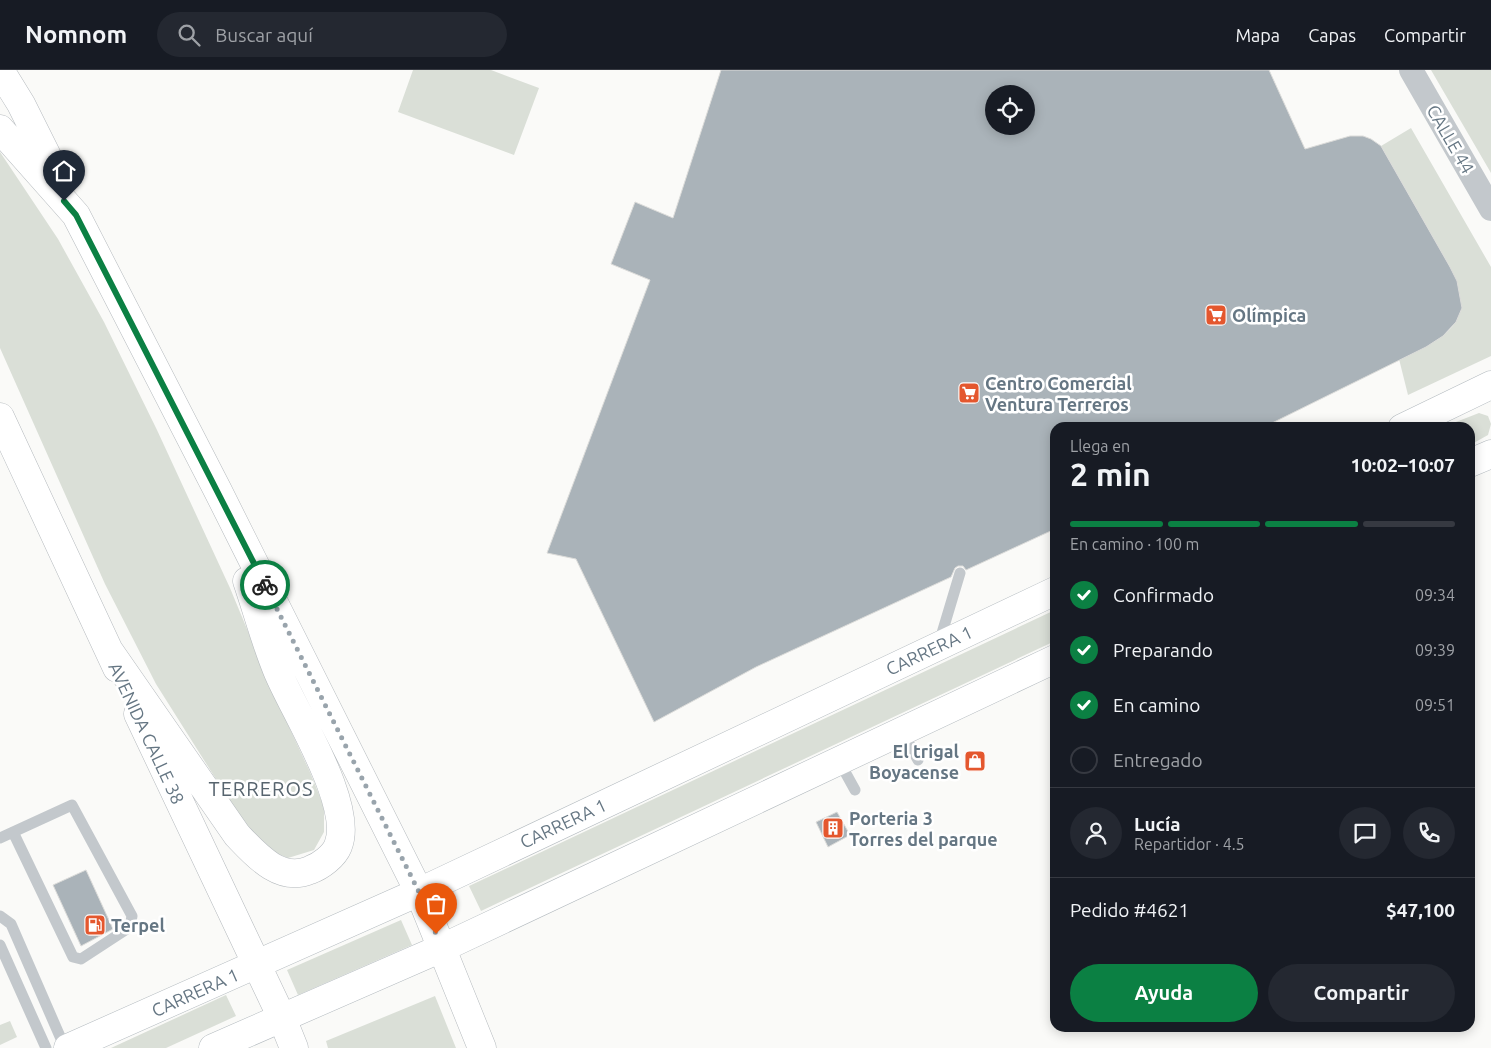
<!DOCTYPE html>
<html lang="es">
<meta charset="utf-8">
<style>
:root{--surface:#171b24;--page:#242831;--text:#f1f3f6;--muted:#9ea1a6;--line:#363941;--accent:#0b8043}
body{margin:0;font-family:Ubuntu,sans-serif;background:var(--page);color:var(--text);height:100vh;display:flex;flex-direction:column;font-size:19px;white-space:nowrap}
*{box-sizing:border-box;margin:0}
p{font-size:16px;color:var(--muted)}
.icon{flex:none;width:28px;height:28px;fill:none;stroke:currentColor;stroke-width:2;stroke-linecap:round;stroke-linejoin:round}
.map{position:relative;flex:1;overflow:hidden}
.details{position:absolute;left:1050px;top:352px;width:425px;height:610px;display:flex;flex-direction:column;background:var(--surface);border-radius:15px;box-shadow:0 2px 12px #0003}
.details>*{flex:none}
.controls{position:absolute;left:985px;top:15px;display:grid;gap:10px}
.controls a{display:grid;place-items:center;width:50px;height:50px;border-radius:50%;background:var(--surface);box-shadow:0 2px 12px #0003;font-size:25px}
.pin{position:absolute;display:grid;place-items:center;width:42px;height:42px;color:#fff;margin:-51px -21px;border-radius:50% 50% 50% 0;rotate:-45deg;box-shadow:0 0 5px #0007}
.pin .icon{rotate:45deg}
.courier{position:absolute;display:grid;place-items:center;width:50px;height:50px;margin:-25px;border:4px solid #0b8043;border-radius:50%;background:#fff;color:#222;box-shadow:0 1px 6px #0007}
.headline em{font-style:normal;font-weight:700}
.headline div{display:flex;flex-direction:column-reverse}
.headline{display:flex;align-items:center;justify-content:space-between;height:85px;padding:0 20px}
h1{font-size:32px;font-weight:700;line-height:38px}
.bar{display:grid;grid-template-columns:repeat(4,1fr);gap:8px 5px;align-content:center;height:60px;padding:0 20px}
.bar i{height:6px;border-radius:4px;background:var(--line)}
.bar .on{background:var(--accent)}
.bar p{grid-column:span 4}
.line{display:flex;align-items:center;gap:12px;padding:0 20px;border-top:1px solid var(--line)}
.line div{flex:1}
.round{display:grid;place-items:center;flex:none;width:52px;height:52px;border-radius:26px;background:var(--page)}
ol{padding:0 20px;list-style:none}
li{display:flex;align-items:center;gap:15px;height:55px}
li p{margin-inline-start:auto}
li .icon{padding:5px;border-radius:50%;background:var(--accent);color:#fff;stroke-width:4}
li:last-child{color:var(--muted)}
li i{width:28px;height:28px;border:2px solid var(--line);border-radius:50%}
.action{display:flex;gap:10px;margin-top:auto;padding:10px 20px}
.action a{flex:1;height:58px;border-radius:30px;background:var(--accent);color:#fff;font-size:20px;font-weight:700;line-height:58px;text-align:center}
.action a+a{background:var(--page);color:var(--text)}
header{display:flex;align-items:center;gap:30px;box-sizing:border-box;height:70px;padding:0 25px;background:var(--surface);border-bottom:1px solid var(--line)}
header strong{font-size:24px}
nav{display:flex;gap:28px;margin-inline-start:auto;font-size:18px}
.search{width:350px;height:45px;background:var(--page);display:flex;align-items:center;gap:12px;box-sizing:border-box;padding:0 18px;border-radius:28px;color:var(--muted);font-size:19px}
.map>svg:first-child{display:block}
.green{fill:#dadfd7}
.building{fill:#aab3b9;stroke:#dcdcda;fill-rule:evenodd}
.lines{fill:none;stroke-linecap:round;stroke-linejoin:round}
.secondary-casing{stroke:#b3babf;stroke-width:29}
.primary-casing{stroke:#b5babe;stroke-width:29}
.lane{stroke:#c3c8cc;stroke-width:11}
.street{stroke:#c3c8cc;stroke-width:24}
.secondary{stroke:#fff;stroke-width:28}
.primary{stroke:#fff;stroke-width:28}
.done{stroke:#99a4ac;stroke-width:5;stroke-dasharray:0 9}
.route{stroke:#0b8043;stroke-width:6}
.labels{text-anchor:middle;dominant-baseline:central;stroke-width:5;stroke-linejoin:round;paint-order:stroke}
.street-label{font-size:18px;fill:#657683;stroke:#fff}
.poi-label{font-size:18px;font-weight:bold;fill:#657683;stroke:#fff;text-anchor:start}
.quarter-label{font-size:20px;letter-spacing:1px;fill:#57646e;stroke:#fff}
</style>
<header>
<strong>Nomnom</strong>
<div class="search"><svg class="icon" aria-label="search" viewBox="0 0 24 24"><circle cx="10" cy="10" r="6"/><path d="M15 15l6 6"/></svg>Buscar aquí</div>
<nav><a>Mapa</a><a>Capas</a><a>Compartir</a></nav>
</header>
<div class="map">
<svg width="1491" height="978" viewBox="0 0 1491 978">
<rect width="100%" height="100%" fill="#fafaf8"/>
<!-- green -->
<path class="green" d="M413,0h78l48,18 -25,67 -116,-43z
M1431,0h60v103z
M1411,58l80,139v89l-83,39 -9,-36c48,-22 78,-35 51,-92l-69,-121z
M0,82l58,87 46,83 53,108 73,158 46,111 34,73 14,35v25l-10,18 -26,8 -24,-10 -21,-26 -87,-138 -51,-100 -105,-236z
M1479,343l9,3 3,8 -3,11 -18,10v-17l-27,-1z
M1055,540v31l-574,270 -12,-25z
M401,850l11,25 -114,50 -11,-25z
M226,925l10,21 -70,32h-55z
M435,926l21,52h-128l-2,-7z
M10,951l7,16 -17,8v-20z"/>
<!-- building -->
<path class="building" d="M721,0h548l36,79 45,-13h13l8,3 10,7 69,121 7,14 5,27 -6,14 -13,14 -17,11 -164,81h-207v101l-89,41 -3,-4h-5l-3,2 -4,9 -195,90 -102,55 -78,-163 -29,-6 103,-273 -39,-16 24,-62 38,16zM994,24h32v32h-32z
M837,742l13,23 -22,12 -12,-25z
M86,800l27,59 -32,17 -28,-61z"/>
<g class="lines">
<!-- secondary casing -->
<g class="secondary-casing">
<path id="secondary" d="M1402,358l89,-43
M1470,393l21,-9
M68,978l351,-156 636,-301
M213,978l229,-100 613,-289"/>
</g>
<!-- primary casing -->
<g class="primary-casing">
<path id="primary" d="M0,0l21,34 39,78
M0,59l76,86 142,276 201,401 63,156
M0,347l117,251
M110,582l127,183c19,20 43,48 73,35 11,-4 24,-14 28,-24 17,-41 -45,-136 -61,-176 -12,-29 -20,-60 -30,-89
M138,644l144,304 12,30"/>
</g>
<!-- lane -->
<path class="lane" d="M939,573l21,-70
M902,661l16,29
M839,691l16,29
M0,768l72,-33 60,111 -2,11 -49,32 -8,-2 -60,-125
M0,846l11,8 54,124
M0,875l46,103"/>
<!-- street -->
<path class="street" d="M1411,0l80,139"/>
<!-- secondary -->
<use href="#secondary" class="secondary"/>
<!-- primary -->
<use href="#primary" class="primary"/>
</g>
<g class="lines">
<!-- done -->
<path class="done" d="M265,515l154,307 17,42"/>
<!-- route -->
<path class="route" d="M64,131l12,14 189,370"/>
</g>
<!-- icons -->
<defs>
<g id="supermarket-square" transform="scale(1.125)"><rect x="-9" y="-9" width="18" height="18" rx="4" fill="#e4572e" stroke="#fff"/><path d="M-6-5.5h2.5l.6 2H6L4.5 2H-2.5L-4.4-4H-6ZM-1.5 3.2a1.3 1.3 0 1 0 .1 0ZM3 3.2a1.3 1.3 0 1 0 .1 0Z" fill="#fff"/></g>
<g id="shop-square" transform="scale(1.125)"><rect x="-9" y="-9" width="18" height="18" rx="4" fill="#e4572e" stroke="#fff"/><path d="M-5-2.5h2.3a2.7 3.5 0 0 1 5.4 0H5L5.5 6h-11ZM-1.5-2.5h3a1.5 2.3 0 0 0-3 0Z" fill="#fff"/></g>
<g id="building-square" transform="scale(1.125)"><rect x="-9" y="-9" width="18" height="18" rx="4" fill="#e4572e" stroke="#fff"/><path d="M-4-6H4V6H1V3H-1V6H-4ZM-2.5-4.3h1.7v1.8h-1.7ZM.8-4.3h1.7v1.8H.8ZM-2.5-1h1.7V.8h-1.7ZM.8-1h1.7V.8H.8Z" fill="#fff"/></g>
<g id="fuel-square" transform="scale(1.125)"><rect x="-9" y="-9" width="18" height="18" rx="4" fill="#e4572e" stroke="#fff"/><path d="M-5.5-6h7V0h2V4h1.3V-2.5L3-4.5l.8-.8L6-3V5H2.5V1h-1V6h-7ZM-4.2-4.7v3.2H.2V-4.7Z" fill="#fff"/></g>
</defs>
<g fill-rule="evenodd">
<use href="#supermarket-square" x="1216" y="245"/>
<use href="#supermarket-square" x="969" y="323"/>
<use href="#shop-square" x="975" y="691"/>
<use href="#building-square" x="833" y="758"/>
<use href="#fuel-square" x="95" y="855"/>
</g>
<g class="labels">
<!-- street labels -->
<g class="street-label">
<text transform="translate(1451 69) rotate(60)">CALLE 44</text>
<text transform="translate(929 580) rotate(-25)">CARRERA 1</text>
<text transform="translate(147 663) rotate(65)">AVENIDA CALLE 38</text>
<text transform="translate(563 753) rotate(-25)">CARRERA 1</text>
<text transform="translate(195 922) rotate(-24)">CARRERA 1</text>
</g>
<!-- poi labels -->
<g class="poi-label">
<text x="1232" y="245">Olímpica</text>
<text x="985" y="313">Centro Comercial<tspan x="985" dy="21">Ventura Terreros</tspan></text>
<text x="959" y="681" text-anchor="end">El trigal<tspan x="959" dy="21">Boyacense</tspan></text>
<text x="849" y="748">Porteria 3<tspan x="849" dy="21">Torres del parque</tspan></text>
<text x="111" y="855">Terpel</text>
</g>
<!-- quarter labels -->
<g class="quarter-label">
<text x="261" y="718">TERREROS</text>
</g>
</g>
</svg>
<div class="controls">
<a><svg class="icon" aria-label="locate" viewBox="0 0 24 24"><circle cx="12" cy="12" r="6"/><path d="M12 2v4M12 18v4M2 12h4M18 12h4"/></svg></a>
</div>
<div class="pin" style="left:436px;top:864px;background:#ea580c"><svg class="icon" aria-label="bag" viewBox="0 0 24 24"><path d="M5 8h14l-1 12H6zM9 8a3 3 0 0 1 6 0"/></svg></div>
<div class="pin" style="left:64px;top:131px;background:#1f2937"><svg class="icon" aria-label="home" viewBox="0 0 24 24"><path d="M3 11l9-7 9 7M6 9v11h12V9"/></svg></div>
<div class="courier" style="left:265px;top:515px"><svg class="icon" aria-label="bike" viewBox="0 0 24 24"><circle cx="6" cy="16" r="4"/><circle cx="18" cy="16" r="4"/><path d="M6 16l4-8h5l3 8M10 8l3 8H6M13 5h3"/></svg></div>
<section class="details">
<div class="headline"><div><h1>2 min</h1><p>Llega en</p></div><em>10:02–10:07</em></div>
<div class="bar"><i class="on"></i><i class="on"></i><i class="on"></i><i></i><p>En camino · 100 m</p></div>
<ol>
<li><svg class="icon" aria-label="check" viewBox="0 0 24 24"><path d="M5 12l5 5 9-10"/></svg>Confirmado<p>09:34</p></li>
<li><svg class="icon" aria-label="check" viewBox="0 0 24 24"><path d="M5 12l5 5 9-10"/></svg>Preparando<p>09:39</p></li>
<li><svg class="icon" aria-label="check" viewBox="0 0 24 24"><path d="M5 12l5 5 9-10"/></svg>En camino<p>09:51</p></li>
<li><i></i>Entregado</li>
</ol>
<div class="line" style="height:90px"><a class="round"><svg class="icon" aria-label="person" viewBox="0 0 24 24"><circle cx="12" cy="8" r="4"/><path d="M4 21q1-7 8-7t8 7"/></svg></a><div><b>Lucía</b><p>Repartidor · 4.5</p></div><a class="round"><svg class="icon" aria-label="chat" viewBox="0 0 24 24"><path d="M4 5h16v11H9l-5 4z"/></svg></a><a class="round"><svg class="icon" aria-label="phone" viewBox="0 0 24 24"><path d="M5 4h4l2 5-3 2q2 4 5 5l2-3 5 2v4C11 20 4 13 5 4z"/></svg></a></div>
<div class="line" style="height:65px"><div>Pedido #4621</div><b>$47,100</b></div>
<div class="action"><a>Ayuda</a><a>Compartir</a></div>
</section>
</div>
